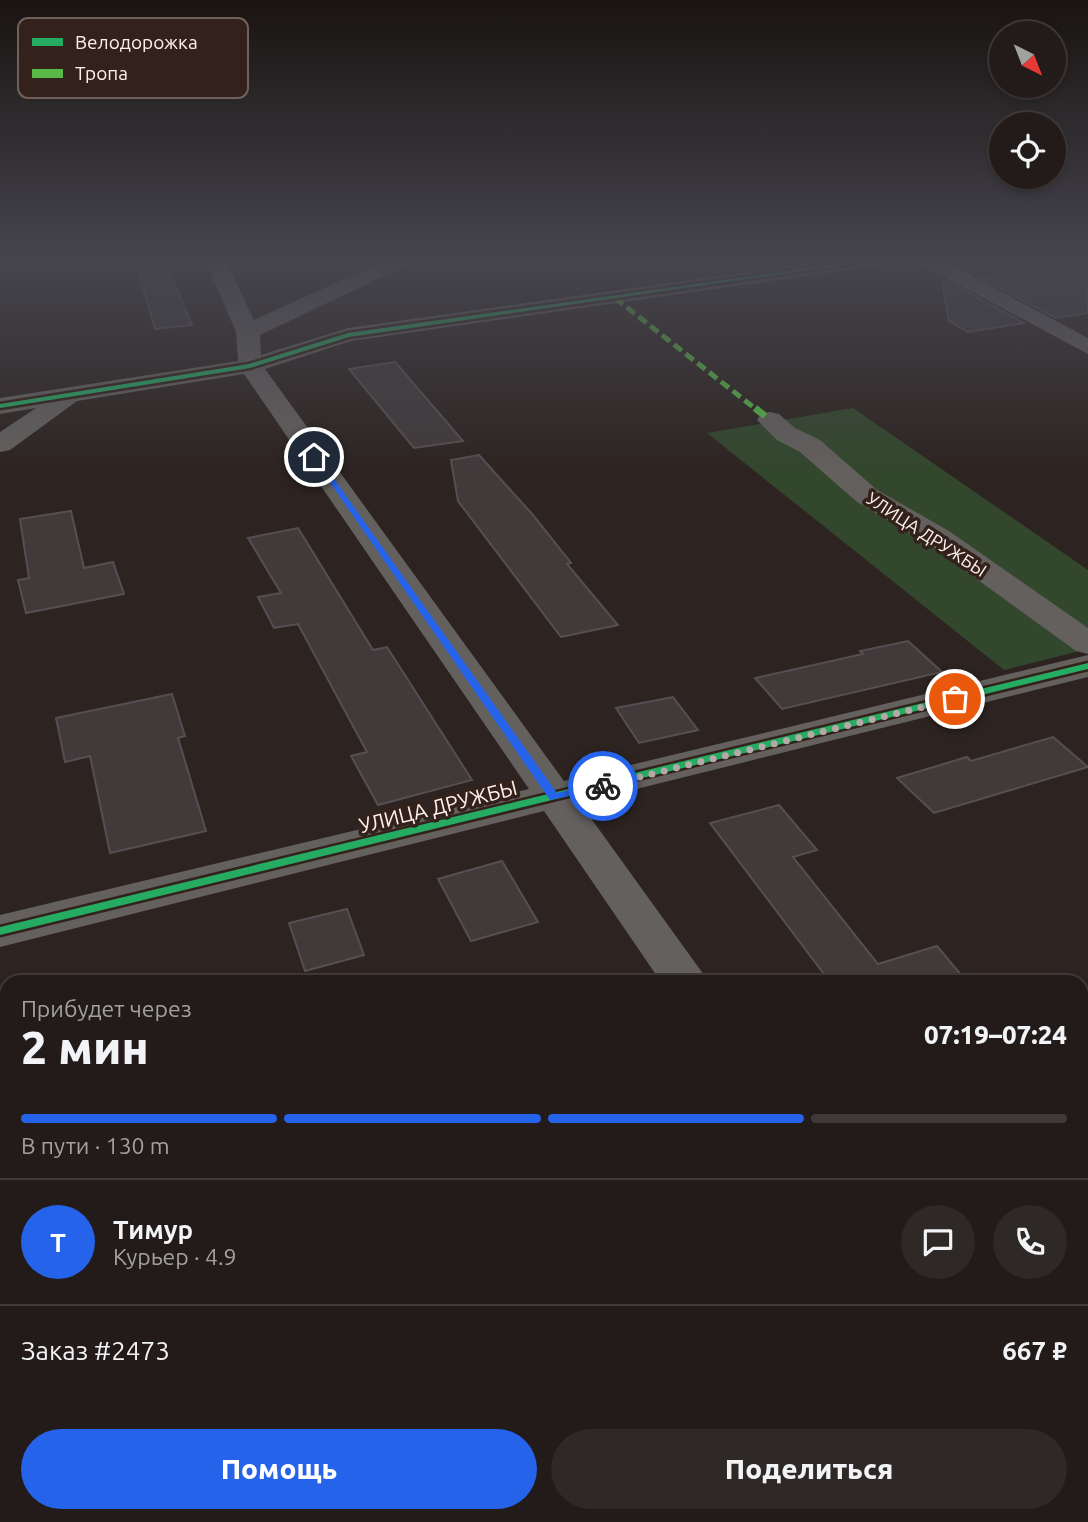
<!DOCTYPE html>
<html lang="ru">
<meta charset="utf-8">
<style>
:root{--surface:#221b19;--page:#2e2826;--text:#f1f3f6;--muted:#a2a1a2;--line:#3f3938;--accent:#2563eb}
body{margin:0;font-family:Ubuntu,sans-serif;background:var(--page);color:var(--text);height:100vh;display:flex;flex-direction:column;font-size:26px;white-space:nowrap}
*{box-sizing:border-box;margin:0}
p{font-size:23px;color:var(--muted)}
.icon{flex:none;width:38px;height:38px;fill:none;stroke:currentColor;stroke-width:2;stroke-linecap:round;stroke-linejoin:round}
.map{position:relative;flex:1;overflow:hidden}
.details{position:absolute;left:0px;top:975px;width:1088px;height:548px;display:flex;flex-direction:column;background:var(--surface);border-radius:21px 21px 0 0;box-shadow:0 4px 10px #0003,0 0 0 2px var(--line)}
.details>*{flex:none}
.needle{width:46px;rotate:138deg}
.buttons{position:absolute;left:989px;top:21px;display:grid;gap:14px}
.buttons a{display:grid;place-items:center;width:77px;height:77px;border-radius:50%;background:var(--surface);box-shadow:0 4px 10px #0003,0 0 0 2px var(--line);font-size:35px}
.pin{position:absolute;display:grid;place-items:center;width:60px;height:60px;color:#fff;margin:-30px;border:4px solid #fff;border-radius:50%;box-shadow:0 2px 7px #0007}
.courier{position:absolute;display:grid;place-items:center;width:70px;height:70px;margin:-35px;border:5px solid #2563eb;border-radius:50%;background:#fff;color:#222;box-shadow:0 2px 9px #0007}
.overview em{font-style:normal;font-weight:800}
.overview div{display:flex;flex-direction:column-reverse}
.overview{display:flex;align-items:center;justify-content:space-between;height:119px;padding:0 21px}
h1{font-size:46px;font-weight:800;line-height:52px}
.bar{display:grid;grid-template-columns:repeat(4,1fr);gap:10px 7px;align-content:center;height:84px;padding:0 21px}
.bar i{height:9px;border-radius:5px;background:var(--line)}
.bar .selected{background:var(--accent)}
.bar p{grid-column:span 4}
.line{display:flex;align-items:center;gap:18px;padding:0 21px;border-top:2px solid var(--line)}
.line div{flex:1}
.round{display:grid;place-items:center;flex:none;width:74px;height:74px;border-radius:37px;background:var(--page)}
.button{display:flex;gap:14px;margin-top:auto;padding:14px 21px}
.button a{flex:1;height:80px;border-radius:42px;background:var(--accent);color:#fff;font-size:28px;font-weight:800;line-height:80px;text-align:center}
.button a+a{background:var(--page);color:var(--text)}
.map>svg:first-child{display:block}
.green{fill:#33472d}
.building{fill:#403a3b;stroke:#564f51;stroke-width:2}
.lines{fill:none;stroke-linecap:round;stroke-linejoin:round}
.street{fill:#63605e;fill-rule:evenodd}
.quiet-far1{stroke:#58b947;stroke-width:5;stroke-dasharray:10 5;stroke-linecap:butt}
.quiet{stroke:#58b947;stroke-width:7;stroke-dasharray:13 7;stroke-linecap:butt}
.cycleway-casing{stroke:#33221b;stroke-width:5}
.cycleway{fill:#26ab63;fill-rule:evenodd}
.route{fill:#2563eb}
.done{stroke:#b4a9a6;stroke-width:7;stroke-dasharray:0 12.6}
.labels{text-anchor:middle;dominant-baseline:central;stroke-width:7;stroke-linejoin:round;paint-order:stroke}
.far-street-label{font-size:18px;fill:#fdf1ed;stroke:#33221b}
.street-label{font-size:21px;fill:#fdf1ed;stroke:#33221b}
.key{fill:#33221b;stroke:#70605a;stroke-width:2}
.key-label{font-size:19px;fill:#fdf1ed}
</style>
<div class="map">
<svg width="1088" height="1522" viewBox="0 0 1088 1522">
<rect width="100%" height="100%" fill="#2d2421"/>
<!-- green -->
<path class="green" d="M853,408l235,162v79l-84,21 -297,-237z"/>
<!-- building -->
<path class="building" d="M135,259h29l28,66 -37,4z
M1088,264v49l-32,5 -76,-40z
M949,282l75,41 -56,9 -19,-11 -7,-38z
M395,362l68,79 -49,7 -65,-79z
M479,455l54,60 38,48 -4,1 51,61 -57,12 -103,-136 -7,-41z
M71,511l13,57 29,-6 11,32 -98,19 -8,-33 11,-2 -9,-59z
M298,528l75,122 14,-3 85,133 -94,25 -27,-49 16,-4 -69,-128 -24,4 -16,-31 23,-4 -33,-55z
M908,641l34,31 -160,37 -27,-31 108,-24 -3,-3z
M172,694l13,42 -7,2 28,93 -96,22 -20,-97 -25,6 -9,-44z
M673,697l25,33 -59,13 -23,-35z
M1053,737l35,30 -154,46 -37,-35 70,-21 4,4z
M779,805l38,45 -24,7 85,107 59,-18 30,36h-137l-120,-159z
M502,861l36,61 -67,19 -33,-62z
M347,909l17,46 -59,16 -16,-48z"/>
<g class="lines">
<!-- street -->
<path class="street" d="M205,259h20l29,61 134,-61h26l-3,4 -151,72 1,20 87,-27 492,-69h52l-3,4 -7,2 -531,76 -86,28 299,412 524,-126v22l-508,126 129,179h-48l-117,-171 -544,136v-32l529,-126 -285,-415 -167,27 -67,49 -10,2v-20l36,-24 -36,6v-16l238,-37 -2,-29z
M915,259h25l148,79v16l-170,-91z
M770,412l9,2 16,14 25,12 57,50 72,41 139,97v26l-12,-3 -149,-108 -70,-41 -57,-50 -23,-12 -20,-20 4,-6z
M1082,1493l6,8v21h-59l-3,-6h56z"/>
<!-- quiet-far1 -->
<path class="quiet-far1" d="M615,298l142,112"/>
<!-- quiet -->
<path class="quiet" d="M755,408l15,12"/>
<!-- cycleway casing -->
<g class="cycleway-casing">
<path id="cycleway" d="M872,259h13l-536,78 -99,31 -250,40v-4l249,-40 99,-31z
M1088,663v6l-1088,266v-8z"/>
</g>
<!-- cycleway -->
<use href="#cycleway" class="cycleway"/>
</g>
<!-- sky -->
<linearGradient id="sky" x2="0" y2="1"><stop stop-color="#191412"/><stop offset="0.55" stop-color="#46454e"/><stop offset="1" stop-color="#46454e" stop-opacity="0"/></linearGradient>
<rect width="1088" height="472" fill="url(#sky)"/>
<!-- route -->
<path class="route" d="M311,455h6l240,338 46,-11 4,1v5l-57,12z"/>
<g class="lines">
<!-- done -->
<path class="done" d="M603,786l352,-87"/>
</g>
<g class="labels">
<!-- far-street labels -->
<g class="far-street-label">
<text transform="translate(927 534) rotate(33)">УЛИЦА ДРУЖБЫ</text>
</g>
<!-- street labels -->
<g class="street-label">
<text transform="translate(438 806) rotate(-14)">УЛИЦА ДРУЖБЫ</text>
</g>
</g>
<!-- legend -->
<rect x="18" y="18" width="230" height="80" rx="10" class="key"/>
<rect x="32" y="38" width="31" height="8" fill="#26ab63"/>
<rect x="32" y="69" width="31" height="9" fill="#58b947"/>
<g class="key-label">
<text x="75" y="49">Велодорожка</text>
<text x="75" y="80">Тропа</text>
</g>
</svg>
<div class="buttons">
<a><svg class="needle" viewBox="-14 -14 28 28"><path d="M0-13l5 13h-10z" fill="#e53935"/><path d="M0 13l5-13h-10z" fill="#a2a1a2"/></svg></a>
<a><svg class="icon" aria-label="locate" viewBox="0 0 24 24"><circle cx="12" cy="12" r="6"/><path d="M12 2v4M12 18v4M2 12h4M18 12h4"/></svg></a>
</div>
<div class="pin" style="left:955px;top:699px;background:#ea580c"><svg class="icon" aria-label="bag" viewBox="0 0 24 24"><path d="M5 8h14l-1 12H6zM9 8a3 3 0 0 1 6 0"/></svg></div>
<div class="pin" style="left:314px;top:457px;background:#1f2937"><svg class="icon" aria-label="home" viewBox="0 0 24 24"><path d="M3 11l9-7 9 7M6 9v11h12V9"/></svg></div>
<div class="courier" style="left:603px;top:786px"><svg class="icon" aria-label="bike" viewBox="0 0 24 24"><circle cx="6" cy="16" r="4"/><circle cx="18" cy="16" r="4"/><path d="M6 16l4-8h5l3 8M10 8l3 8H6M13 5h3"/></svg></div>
<section class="details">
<div class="overview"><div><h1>2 мин</h1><p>Прибудет через</p></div><em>07:19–07:24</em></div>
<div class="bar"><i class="selected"></i><i class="selected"></i><i class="selected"></i><i></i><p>В пути · 130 m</p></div>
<div class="line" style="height:126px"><b class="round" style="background:var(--accent);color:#fff">Т</b><div><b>Тимур</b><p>Курьер · 4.9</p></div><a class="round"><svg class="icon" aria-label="chat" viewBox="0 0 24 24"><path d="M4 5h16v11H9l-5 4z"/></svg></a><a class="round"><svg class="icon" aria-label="phone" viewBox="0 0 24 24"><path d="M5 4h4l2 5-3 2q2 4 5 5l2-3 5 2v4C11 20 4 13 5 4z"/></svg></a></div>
<div class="line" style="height:91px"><div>Заказ #2473</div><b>667 ₽</b></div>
<div class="button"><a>Помощь</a><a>Поделиться</a></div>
</section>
</div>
